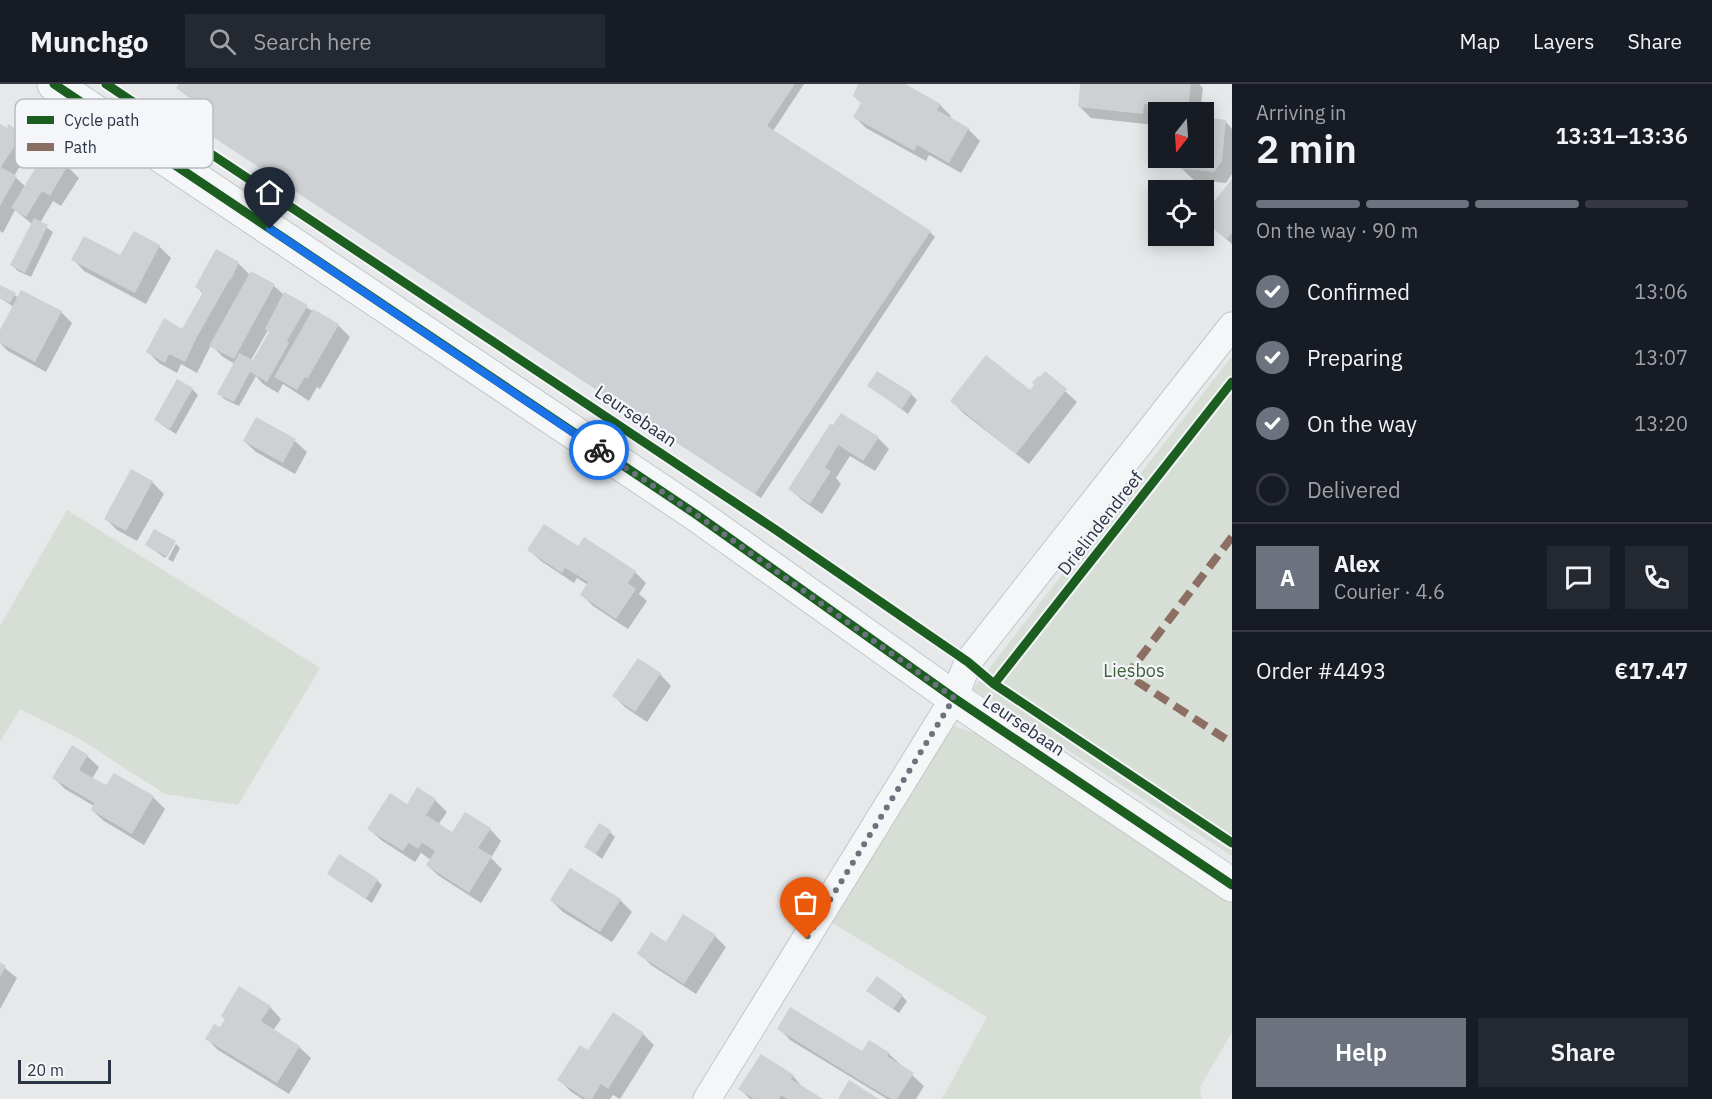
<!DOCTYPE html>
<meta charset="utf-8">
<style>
:root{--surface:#171b24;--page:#242831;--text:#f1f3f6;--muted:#9ea1a6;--line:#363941;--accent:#6c737f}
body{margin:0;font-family:"IBM Plex Sans",sans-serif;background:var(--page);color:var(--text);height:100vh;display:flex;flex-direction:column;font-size:22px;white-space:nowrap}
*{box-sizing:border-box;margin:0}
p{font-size:20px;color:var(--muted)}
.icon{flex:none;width:33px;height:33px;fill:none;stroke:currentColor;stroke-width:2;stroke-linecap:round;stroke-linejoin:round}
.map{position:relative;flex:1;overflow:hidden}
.panel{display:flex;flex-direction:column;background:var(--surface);width:480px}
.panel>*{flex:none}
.needle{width:39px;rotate:197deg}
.tools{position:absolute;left:1148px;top:18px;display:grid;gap:12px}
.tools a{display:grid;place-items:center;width:66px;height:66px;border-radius:0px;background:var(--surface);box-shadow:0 3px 15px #0003;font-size:30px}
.scale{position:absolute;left:18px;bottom:15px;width:93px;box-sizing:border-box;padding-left:6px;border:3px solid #2b3445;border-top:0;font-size:16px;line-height:21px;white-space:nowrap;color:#2b3445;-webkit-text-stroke:4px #f4f6f9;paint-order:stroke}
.pin{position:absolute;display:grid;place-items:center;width:51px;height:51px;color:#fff;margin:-62px -26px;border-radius:50% 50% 50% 0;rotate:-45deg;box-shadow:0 0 6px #0007}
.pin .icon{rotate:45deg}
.courier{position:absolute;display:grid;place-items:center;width:60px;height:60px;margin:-30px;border:4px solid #1a73e8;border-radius:50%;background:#fff;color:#222;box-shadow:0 2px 8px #0007}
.summary em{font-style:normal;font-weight:600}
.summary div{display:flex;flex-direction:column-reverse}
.summary{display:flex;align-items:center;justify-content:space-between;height:102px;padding:0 24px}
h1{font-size:39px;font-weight:600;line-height:45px}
.bar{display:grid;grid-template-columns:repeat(4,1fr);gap:9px 6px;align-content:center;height:72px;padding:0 24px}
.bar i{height:8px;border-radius:4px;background:var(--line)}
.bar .active{background:var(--accent)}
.bar p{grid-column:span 4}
.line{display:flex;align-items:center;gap:15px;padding:0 24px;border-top:2px solid var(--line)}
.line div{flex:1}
.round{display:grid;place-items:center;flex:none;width:63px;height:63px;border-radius:0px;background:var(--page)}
ol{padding:0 24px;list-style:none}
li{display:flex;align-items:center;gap:18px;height:66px}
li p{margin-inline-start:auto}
li .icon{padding:6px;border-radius:50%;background:var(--accent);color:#fff;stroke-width:4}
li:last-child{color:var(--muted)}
li i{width:33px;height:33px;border:3px solid var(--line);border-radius:50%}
.button{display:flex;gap:12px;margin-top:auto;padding:12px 24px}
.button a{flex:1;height:69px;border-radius:0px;background:var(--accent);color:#fff;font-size:24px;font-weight:600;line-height:69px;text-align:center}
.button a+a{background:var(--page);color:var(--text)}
header{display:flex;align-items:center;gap:36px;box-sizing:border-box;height:84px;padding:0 30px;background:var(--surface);border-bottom:2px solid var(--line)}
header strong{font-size:28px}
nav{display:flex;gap:33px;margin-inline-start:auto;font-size:21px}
.search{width:420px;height:54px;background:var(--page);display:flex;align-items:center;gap:15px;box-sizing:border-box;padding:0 21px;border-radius:0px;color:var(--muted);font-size:22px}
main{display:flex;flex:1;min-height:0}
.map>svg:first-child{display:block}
.green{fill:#d6ded6}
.shadow{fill:#0003;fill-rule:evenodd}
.building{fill:#ced0d3}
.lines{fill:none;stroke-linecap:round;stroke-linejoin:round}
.minor-casing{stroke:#c4c6c8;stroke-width:29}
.tertiary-casing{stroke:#c4c6c8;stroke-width:35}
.minor{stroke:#f5f6f7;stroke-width:27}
.tertiary{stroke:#f5f6f7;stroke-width:33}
.quiet{stroke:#8d6e63;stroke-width:8;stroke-dasharray:15 8;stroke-linecap:butt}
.cycleway-casing{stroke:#f4f6f9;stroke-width:13}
.cycleway{stroke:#1b5e20;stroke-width:9}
.done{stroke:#6c737f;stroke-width:6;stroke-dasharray:0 10.8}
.route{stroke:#1a73e8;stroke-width:8}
.labels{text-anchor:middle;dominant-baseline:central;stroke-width:4.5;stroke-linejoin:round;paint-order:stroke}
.street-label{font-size:18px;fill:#2b3445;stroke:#f4f6f9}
.park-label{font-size:18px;fill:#3f6138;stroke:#f4f6f9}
.key{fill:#f4f6f9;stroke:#b8bcc3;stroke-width:1.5}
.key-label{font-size:16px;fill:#2b3445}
</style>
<header>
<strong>Munchgo</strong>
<div class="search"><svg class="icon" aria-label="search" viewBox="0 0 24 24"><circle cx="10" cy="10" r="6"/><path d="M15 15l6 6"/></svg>Search here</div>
<nav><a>Map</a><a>Layers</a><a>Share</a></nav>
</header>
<main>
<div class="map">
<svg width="1232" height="1015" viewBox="0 0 1232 1015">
<rect width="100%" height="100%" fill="#e6e8ea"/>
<!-- green -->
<path class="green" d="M1232,272v500l-259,-167z
M67,426l253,158 -82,137 -73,-11 -87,-56 -58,-29 -20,33v-116z
M954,642l23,8 255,166v132l-32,55 1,12h-259l45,-82 -161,-98z"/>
<!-- shadow -->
<path class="shadow" d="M180,0h624l-31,47 157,101 5,5 -174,261 -555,-366 4,-21 -27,-18 -5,-5z
M861,0h41l38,21 11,11 -1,3 18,10 12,12 -19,32 -32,-18 -3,6 -60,-33 -11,-11 7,-14z
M1082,0h117l4,4 -3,24h-42v3l-3,-1 -1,11 -63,-7 -11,-11z
M1203,35l22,2 7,8v45l-6,9 -32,-3 -12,-11 1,-11h20z
M0,42l7,4 10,1 12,12 -1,2 3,3 -17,28 12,11 20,-33 21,12 12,12 -18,28 -8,-5 -13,22 13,9 -22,45 -13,-6 -6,-6 20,-41 -17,-14 -12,23 -3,-2z
M1232,97v63l-29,-25z
M159,162l12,12 -25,46 -62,-33 -11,-12 48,-2z
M238,179l12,12 2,-2 22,13 10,9 54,30 12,12 -30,52 -3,-2 -8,14 -26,-17 -5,9 -15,-9 -7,-8 -17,30 -15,-7 -5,-6 16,-29 -12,-7 -12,-12 -14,28 -16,-9 -4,9 -18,-10 -11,-11 35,-21 20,-37 -6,-7zM268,246l2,2 -16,30 -3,-2z
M0,202l19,12 42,14 11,11 -26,49 -38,-21 -8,-8v-10l14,-26 -14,-9z
M1045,289l32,29 -48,62 -66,-51 -11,-12 79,-9z
M869,302l42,8 6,6 -9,14z
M192,305l6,6 -22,39 -14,-9 -6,-5z
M256,335l39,22 12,11 -12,22 -39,-22 -12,-11z
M831,342l47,12 11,11 -14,22 -25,-15 -14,22 5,6 -19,30 -20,-14 -12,-11z
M131,387l21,11 12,12 -27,47 -20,-11 -12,-12z
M174,458l-9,16 -18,-13z
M176,460l4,4 -7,14 -5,-3z
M579,464l56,24 11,11 -7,11 8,7 -19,28 -35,-23 -11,-11 6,-10 -11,-7 -3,5 -33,-22 -12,-11z
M660,590l11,12 -24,36 -21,-14 -12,-12z
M87,672l12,11 -7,12 15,8 7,-12 39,22 12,12 -21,36 -40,-24 -12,-11 2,-4 -29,-17 -11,-11z
M435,716l12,12 -9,13 15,9 37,-5 11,12 -10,17 11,11 -21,34 -42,-27 -12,-11 4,-5 -10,-7 -6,9 -34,-22 -12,-11 39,-23z
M610,748l5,5 -13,22 -16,-12z
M329,790l48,6 5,5 -10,18z
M551,816h69l12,12 -20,30 -49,-30z
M715,852l11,11 -30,47 -45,-29 -12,-12 28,-9z
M0,880l17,14 -17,31z
M874,912h28l5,5 -8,12z
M270,923l11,12 -8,12 26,16 12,11 -22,36 -71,-44 -11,-11 13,-10z
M779,944l83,25 27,1 35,32 -8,13h-29l-97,-59z
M643,950l11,11 -34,54 -7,-4 -3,4h-28l-12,-8 -11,-12 29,-27z
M793,992l11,13 16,10h-70l-10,-10z"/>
<!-- building -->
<path class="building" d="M179,0h616l-28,42 164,105 -176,263 -557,-367 11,-17 -33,-22z
M858,0h47l36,20 -4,6 32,18 -20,35 -32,-18 -3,6 -61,-34 8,-14 -8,-7z
M1080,0h111l-3,25 -44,-5 -1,10 -65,-7z
M1203,33l23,3 -4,41 -8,11 -33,-3 1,-11h21z
M0,40l7,4 1,-4 10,6 -1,3 4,3 -20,31 16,9 -17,30z
M46,67l22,14 -18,31 -8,-5 -16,26 -15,-9z
M1232,95v54l-5,6 -24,-19v-5z
M34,134l14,7 -23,48 -15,-8z
M134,147l26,14 -25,48 -64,-33 13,-24 36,19z
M216,165l23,13 -8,18 -1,-1 -33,58 -12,25 -16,-8 -4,9 -19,-11 18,-34 18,11 21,-37 -8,-5z
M251,187l24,13 -41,75 -25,-13z
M0,201l16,8 -6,10 -10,-5z
M21,206l41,21 -27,51 -35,-19v-13z
M284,208l24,13 -21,36 2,2 -22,39 -17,-10 -16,30 -17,-8 22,-41 14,7 16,-28 -4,-3z
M313,225l26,15 -31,54 -3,-1 -8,13 -23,-13z
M986,271l44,35 4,-5 -2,-2 6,-7 2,1 5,-6 22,18 -51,65 -66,-53z
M877,287l35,22 -10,16 -35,-23z
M177,295l16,9 -23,41 -16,-9z
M841,329l38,24 -16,24 -25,-16 -13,23 6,3 -21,33 -22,-15 42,-65 3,1z
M256,333l40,22 -13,24 -40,-22z
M131,385l22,12 -27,50 -22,-12z
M544,440l34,22 6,-9 52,34 -8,12 8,6 -20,30 -36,-24 8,-13 -23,-14 -3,5 -35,-23z
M154,445l22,12 -9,16 -22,-12z
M638,574l23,15 -26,39 -23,-16z
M72,661l16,10 -9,15 27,15 8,-12 40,23 -22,38 -41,-24 3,-7 -42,-25z
M417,703l19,12 -10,16 26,17 13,-20 26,16 -13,20 14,8 -23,37 -43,-28 9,-14 -13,-8 -4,6 -9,-6 -6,8 -36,-22 23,-36 17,11z
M599,739l12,7 -15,24 -12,-7z
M339,770l39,25 -12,20 -39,-25z
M570,784l51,31 -21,33 -50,-32z
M683,830l33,21 -32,49 -47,-30 14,-22 15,10z
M0,878l6,4 -6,11z
M877,892l26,19 -10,14 -27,-18z
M239,902l32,20 -10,15 39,25 -23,37 -72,-44 9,-15 6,3 5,-8 -4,-3z
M790,923l72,44 7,-11 21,13 -3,3 27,17 -17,26h-6l-22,-13 -92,-57z
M613,928l31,21 -36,56 -7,-5 -9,15h-6l-29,-19 23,-35 8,5z
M761,970l33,21 -3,4 32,20h-36l-6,-4 -2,4h-25l-16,-10z
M849,996l30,19h-41z"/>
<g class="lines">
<!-- minor casing -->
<g class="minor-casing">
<path id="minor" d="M707,1015l247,-401 14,-36 264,-336"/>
</g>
<!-- tertiary casing -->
<g class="tertiary-casing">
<path id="tertiary" d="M54,0l643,431 257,183 278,187"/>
</g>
<!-- minor -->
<use href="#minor" class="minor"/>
<!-- tertiary -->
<use href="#tertiary" class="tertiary"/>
<!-- quiet -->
<path class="quiet" d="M1232,453l-105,138 105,68"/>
<!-- cycleway casing -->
<g class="cycleway-casing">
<path id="cycleway" d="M54,0l643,431 257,183 278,187
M106,0l670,446 192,132 26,22 238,159
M994,600l238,-302"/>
</g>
<!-- cycleway -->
<use href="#cycleway" class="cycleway"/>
</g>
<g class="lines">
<!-- done -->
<path class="done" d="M599,366l98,65 257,183 -148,241"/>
<!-- route -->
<path class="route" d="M270,145l329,221"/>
</g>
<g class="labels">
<!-- street labels -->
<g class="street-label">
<text transform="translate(636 332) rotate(34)">Leursebaan</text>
<text transform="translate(1100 439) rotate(-52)">Drielindendreef</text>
<text transform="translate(1024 641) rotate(34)">Leursebaan</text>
</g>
<!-- park labels -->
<g class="park-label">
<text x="1134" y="586">Liesbos</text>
</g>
</g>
<!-- legend -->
<rect x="15" y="15" width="198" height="69" rx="9" class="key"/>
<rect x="27" y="32" width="27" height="8" fill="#1b5e20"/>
<rect x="27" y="59" width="27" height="8" fill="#8d6e63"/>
<g class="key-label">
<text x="64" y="42">Cycle path</text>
<text x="64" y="69">Path</text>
</g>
</svg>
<div class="tools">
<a><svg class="needle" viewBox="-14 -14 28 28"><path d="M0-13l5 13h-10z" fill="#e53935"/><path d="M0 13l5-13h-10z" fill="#9ea1a6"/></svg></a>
<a><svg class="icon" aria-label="locate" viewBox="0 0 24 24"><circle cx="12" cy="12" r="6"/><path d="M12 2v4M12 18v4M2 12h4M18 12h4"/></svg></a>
</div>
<div class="scale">20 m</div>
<div class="pin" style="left:806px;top:855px;background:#ea580c"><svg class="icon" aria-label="bag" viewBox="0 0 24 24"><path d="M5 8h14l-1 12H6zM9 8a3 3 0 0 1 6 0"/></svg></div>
<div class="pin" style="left:270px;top:145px;background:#1f2937"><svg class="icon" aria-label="home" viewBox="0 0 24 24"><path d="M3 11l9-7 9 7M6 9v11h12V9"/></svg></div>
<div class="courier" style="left:599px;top:366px"><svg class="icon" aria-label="bike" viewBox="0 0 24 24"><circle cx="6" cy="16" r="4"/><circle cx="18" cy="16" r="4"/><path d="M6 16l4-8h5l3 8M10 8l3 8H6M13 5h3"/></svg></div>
</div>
<section class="panel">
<div class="summary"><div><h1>2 min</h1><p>Arriving in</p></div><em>13:31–13:36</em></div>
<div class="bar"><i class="active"></i><i class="active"></i><i class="active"></i><i></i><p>On the way · 90 m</p></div>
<ol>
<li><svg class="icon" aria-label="check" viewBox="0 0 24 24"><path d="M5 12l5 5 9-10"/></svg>Confirmed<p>13:06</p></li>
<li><svg class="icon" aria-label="check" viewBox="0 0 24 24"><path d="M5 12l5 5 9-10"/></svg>Preparing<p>13:07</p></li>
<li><svg class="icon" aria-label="check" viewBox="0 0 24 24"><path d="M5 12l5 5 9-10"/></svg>On the way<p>13:20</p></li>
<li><i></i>Delivered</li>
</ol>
<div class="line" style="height:108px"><b class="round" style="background:var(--accent);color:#fff">A</b><div><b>Alex</b><p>Courier · 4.6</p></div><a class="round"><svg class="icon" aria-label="chat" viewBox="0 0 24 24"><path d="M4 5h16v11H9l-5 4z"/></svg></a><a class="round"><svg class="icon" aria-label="phone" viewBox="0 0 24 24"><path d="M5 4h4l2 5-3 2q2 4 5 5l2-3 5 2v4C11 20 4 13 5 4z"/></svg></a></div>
<div class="line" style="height:78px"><div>Order #4493</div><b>€17.47</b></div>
<div class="button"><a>Help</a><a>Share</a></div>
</section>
</main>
